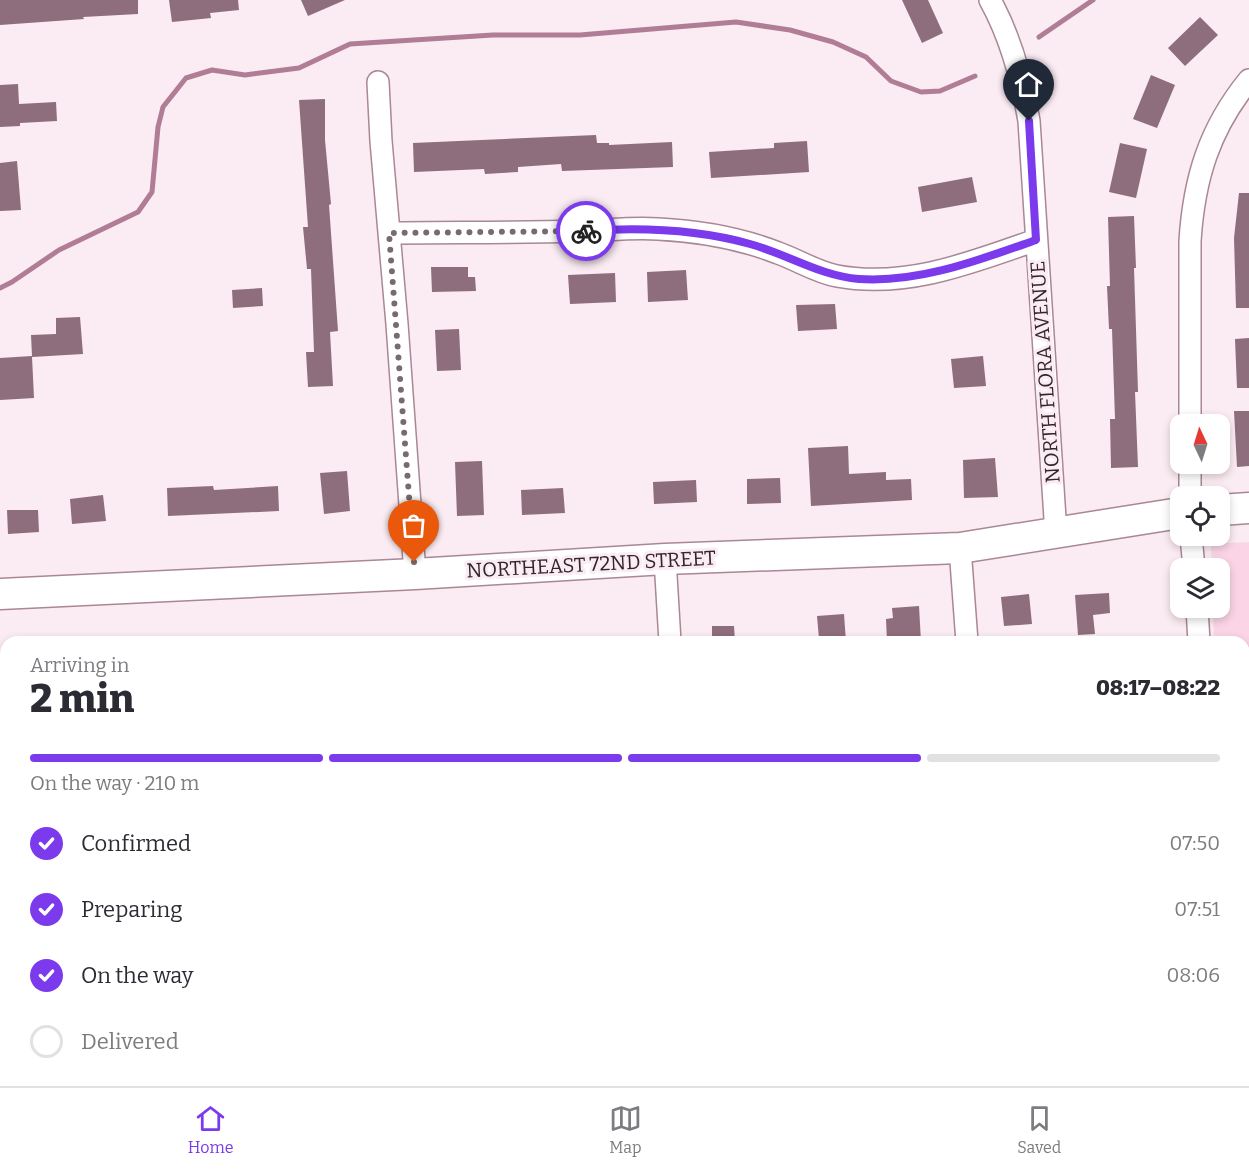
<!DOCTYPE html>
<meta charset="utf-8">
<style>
:root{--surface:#fff;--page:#f2f2f3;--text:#2b2b33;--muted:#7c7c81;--line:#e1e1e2;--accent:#7c3aed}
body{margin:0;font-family:Bitter,serif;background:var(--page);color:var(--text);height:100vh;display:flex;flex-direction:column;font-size:22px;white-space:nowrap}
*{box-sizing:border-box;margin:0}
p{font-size:20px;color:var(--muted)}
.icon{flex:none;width:33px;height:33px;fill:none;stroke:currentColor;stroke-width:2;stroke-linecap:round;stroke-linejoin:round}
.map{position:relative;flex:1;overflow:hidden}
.panel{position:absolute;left:0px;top:636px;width:1250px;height:450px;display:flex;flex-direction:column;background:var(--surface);border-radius:18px 18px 0 0;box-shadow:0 3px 9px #0003}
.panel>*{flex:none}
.needle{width:39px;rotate:356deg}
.fabs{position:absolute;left:1170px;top:414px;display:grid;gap:12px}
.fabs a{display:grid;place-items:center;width:60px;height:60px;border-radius:12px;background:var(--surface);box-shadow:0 3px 9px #0003;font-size:30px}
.pin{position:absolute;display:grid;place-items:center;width:51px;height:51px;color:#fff;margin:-62px -26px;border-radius:50% 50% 50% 0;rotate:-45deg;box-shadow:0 0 6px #0007}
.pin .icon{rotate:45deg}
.courier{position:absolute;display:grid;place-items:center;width:60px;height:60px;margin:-30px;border:4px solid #7c3aed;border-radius:50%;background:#fff;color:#222;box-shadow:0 2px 8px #0007}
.overview em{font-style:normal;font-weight:800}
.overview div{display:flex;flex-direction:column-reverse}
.overview{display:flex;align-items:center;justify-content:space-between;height:102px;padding:0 30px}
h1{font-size:39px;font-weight:800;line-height:45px}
.bar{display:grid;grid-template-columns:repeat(4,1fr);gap:9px 6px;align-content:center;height:72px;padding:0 30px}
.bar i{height:8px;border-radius:4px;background:var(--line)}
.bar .active{background:var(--accent)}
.bar p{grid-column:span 4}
ol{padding:0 30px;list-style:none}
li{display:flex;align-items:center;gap:18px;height:66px}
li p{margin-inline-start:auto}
li .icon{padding:6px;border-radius:50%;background:var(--accent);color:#fff;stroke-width:4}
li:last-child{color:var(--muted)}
li i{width:33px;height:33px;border:3px solid var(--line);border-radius:50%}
.dock{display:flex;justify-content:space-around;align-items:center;height:84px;border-top:2px solid var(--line);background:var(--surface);font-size:16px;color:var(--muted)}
.dock a{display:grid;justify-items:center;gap:3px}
.dock .active{color:var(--accent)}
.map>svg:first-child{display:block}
.green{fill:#fbd5e6}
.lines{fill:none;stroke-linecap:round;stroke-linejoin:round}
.stream{stroke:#b17c95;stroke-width:5}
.building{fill:#8e6d7c}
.street-casing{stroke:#a98797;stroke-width:24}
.secondary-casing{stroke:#a98797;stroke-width:33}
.street{stroke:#fff;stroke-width:21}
.secondary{stroke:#fff;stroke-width:30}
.done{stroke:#786a71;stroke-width:6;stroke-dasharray:0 10.8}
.route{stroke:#7c3aed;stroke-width:8}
.labels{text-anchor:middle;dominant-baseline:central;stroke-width:6;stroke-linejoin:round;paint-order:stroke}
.street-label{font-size:20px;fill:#32252b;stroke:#fbebf2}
</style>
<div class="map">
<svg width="1249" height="1086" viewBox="0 0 1249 1086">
<rect width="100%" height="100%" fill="#fbebf2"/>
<!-- green -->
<path class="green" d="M1249,542v108h-5v-8h-30l-1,-34h7v-40h-8l-1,-24z"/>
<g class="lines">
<!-- stream -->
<path class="stream" d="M1039,37l54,-37
M0,288l12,-6 47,-32 79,-38 14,-20 6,-65 5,-20 23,-29 26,-8 33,5 54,-7 51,-24 143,-9h87l156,-13 54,8 43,12 33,15 25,24 30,11 19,-1 35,-15"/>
</g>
<!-- building -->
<path class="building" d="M0,0h138v14l-55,3 1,2 -84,6z
M169,0h69l1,10 -29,3 1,5 -39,4z
M301,0h44l-37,16z
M902,0h26l15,33 -21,10z
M1200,17l18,18 -33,31 -17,-18z
M1151,75l24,10 -18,43 -24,-9z
M18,84l1,20 37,-2 1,19 -37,2v3l-20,1v-42z
M325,99v41l6,64 -2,1 9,126 -8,1 3,54 -25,1 -2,-35h8l-3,-83h-4l-4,-42h5l-9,-127z
M596,135l1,8h12v2l63,-3 1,25 -111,4 -1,-7 -43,3v5l-33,2 -1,-5 -70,3 -1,-29z
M807,141l2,31 -98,6 -2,-26 65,-4v-5z
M1120,143l27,6 -11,49 -27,-6z
M17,161l4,49 -21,1v-48z
M972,177l5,25 -55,10 -4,-25z
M1239,193h10v115h-13l-2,-70z
M1134,216l2,52h-2l4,124h-3l3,75 -27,1 -1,-49h5l-3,-90h-3l-2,-43h3l-2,-69z
M431,267h37v10h7l1,14 -44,1z
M686,270l2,30 -40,2 -1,-30z
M615,273l1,29 -46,2 -2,-29z
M262,288l1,18 -30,2 -1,-18z
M835,304l2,25 -39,2 -2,-26z
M80,317l3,37 -51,3 2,41 -34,2v-42l32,-2 -1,-21 25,-1v-16z
M459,329l2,41 -24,1 -2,-41z
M1249,338v50h-12l-2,-49z
M983,356l3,30 -32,2 -3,-29z
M1234,411h15v55l-12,1z
M848,446l1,28 37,-2v8l25,-1 1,21 -101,6 -3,-58z
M995,458l3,39 -34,1 -1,-38z
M482,461l2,54 -27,1 -2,-54z
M347,471l3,40 -26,3 -4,-41z
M780,478l1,25 -34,1v-25z
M696,480l1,22 -43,2 -1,-22z
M213,486l1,4 64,-4 1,25 -111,5 -1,-28z
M563,488l2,25 -43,2 -1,-25z
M103,495l3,26 -34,3 -2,-25z
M7,510h31l1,22 -31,2z
M1109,593l1,20 -17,2 2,19 -17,1 -3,-40z
M1029,594l3,30 -28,2 -3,-29z
M919,606l2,36h-34l-1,-23 7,-1 -1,-10z
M844,614l2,28h-18v-3h-9l-2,-23z
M712,626h22l1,16h-23z"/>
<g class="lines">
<!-- street casing -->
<g class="street-casing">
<path id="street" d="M990,0c21,38 32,79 39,121l27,413
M378,82l3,59 16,183 18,250
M389,233c62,-1 125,0 187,-2 27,0 54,-4 82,-2 40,2 82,9 120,24 20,7 38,19 59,23 69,13 136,-14 199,-36
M1190,424v-183c4,-62 19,-112 59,-161
M1190,496v-32
M1191,536l3,32
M960,548l7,94
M665,559l5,83
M1197,608l2,34
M696,1080v6
M994,1080l1,6
M1230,1080v6"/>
</g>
<!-- secondary casing -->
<g class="secondary-casing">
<path id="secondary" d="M1220,510l29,-2
M0,594l415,-20 250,-15 295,-11 220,-35"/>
</g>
<!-- street -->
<use href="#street" class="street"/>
<!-- secondary -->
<use href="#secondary" class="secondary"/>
</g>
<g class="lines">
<!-- done -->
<path class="done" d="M414,562l-25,-329 197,-2"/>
<!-- route -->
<path class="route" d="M586,231c56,-4 110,-2 164,13 37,10 70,32 109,35 61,4 120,-19 177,-39l-7,-119"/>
</g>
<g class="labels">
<!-- street labels -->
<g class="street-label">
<text transform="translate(1045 372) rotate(-94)">NORTH FLORA AVENUE</text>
<text transform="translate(591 564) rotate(-3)">NORTHEAST 72ND STREET</text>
</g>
</g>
</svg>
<div class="fabs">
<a><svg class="needle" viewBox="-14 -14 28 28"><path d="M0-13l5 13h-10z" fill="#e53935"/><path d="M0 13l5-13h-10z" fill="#7c7c81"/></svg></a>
<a><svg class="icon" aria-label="locate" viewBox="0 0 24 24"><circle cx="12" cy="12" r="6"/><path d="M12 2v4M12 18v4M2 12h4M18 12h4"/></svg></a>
<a><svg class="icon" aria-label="layers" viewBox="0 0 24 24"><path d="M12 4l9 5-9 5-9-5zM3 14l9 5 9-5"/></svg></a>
</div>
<div class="pin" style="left:414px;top:562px;background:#ea580c"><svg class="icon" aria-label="bag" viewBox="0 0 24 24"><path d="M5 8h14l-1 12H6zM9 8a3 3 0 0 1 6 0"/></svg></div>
<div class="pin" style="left:1029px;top:121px;background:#1f2937"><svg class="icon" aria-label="home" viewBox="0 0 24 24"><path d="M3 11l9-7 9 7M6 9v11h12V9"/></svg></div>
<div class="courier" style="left:586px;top:231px"><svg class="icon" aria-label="bike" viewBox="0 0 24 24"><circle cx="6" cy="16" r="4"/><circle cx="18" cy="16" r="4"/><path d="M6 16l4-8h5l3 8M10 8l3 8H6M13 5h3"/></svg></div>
<section class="panel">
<div class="overview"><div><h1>2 min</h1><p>Arriving in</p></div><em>08:17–08:22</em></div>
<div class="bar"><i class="active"></i><i class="active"></i><i class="active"></i><i></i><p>On the way · 210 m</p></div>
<ol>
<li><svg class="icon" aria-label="check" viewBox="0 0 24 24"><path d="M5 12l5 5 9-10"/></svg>Confirmed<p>07:50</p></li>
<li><svg class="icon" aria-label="check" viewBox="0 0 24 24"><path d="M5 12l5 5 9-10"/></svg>Preparing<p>07:51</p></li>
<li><svg class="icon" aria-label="check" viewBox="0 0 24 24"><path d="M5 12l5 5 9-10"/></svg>On the way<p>08:06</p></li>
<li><i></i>Delivered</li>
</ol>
</section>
</div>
<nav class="dock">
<a class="active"><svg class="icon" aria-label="home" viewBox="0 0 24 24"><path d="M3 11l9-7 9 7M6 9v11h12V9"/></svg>Home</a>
<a><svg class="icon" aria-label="map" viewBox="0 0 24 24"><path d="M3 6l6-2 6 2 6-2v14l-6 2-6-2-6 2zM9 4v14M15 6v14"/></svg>Map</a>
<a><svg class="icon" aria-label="saved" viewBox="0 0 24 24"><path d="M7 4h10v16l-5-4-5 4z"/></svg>Saved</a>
</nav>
